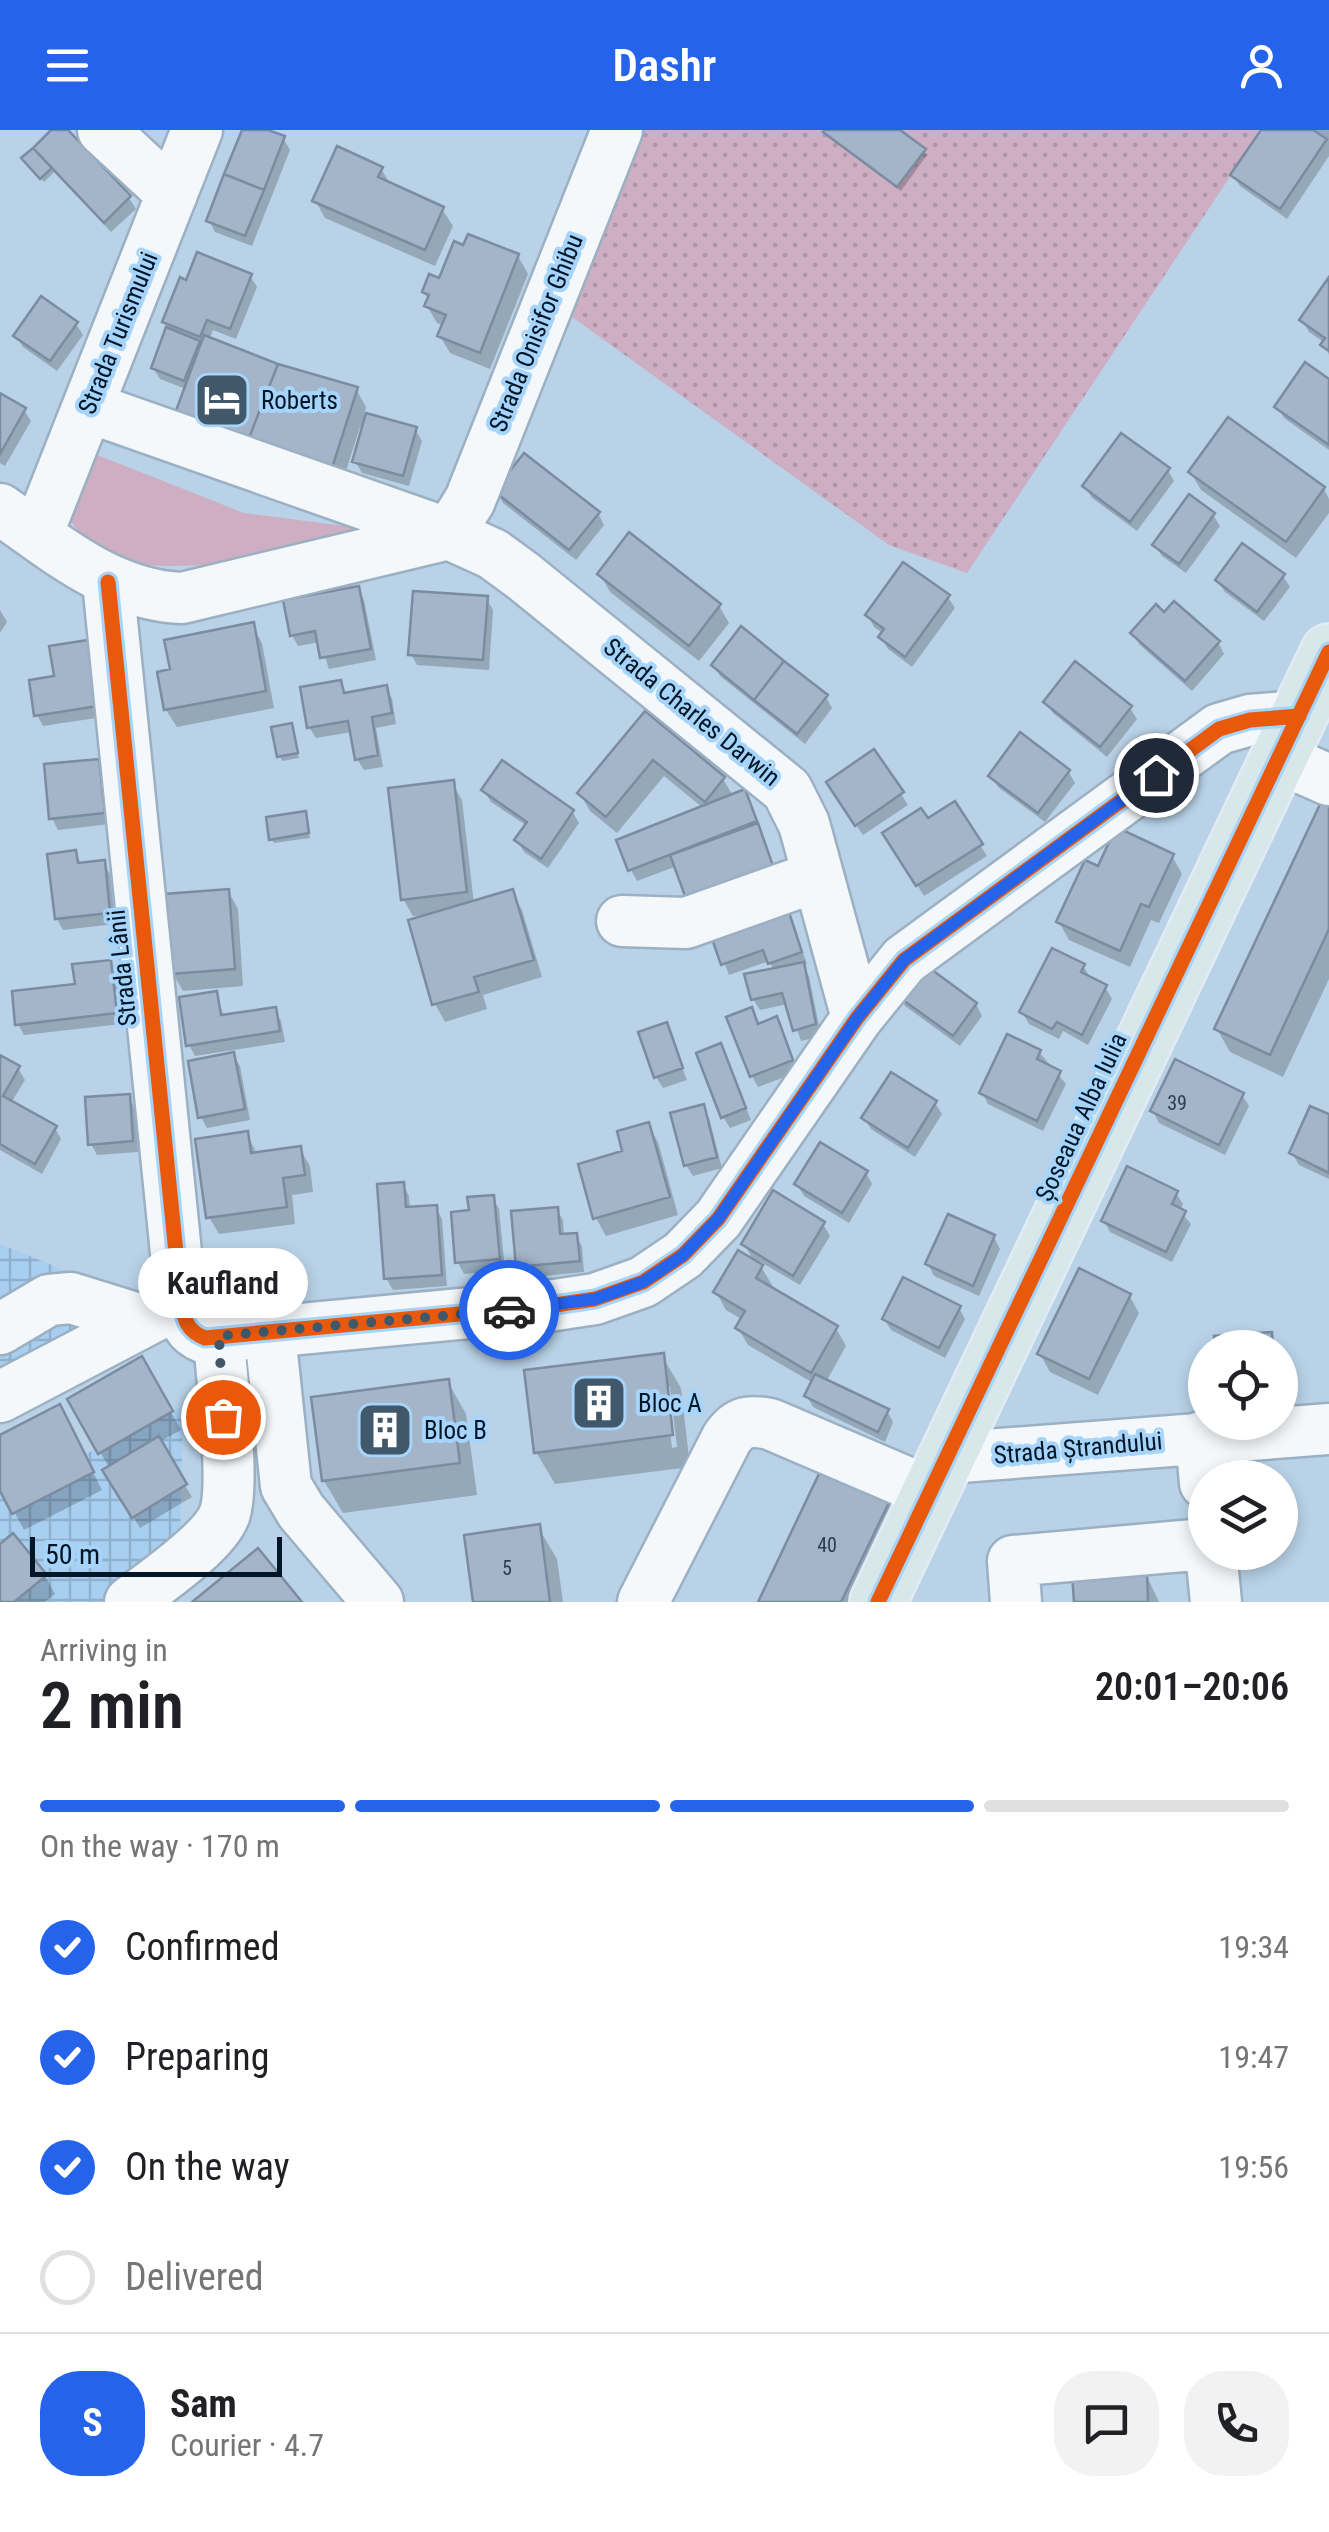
<!DOCTYPE html>
<meta charset="utf-8">
<style>
:root{--surface:#fff;--page:#f2f2f2;--text:#202124;--muted:#757577;--line:#e0e0e0;--accent:#2563eb}
body{margin:0;font-family:"Roboto Condensed",sans-serif;background:var(--page);color:var(--text);height:100vh;display:flex;flex-direction:column;font-size:38px;white-space:nowrap}
*{box-sizing:border-box;margin:0}
p{font-size:32px;color:var(--muted)}
.icon{flex:none;width:55px;height:55px;fill:none;stroke:currentColor;stroke-width:2;stroke-linecap:round;stroke-linejoin:round}
.map{position:relative;height:1472px;overflow:hidden}
.panel{display:flex;flex-direction:column;background:var(--surface);flex:1}
.panel>*{flex:none}
.buttons{position:absolute;left:1188px;top:1200px;display:grid;gap:20px}
.buttons a{display:grid;place-items:center;width:110px;height:110px;border-radius:50%;background:var(--surface);box-shadow:0 5px 15px #0003;font-size:50px}
.scale{position:absolute;left:30px;bottom:25px;width:252px;box-sizing:border-box;padding-left:10px;border:5px solid #011627;border-top:0;font-size:28px;line-height:35px;white-space:nowrap;color:#011627;-webkit-text-stroke:8px #a6d4fa;paint-order:stroke}
.pin{position:absolute;display:grid;place-items:center;width:85px;height:85px;color:#fff;margin:-42px;border:5px solid #fff;border-radius:50%;box-shadow:0 2px 10px #0007}
.courier{position:absolute;display:grid;place-items:center;width:100px;height:100px;margin:-50px;border:8px solid #2563eb;border-radius:50%;background:#fff;color:#222;box-shadow:0 2px 12px #0007}
.bubble{position:absolute;height:70px;border-radius:35px;background:var(--surface);box-shadow:0 5px 15px #0003;font-size:32px;font-weight:600;line-height:70px;text-align:center}
.headline em{font-style:normal;font-weight:600}
.headline div{display:flex;flex-direction:column-reverse}
.headline{display:flex;align-items:center;justify-content:space-between;height:170px;padding:0 40px}
h1{font-size:65px;font-weight:600;line-height:75px}
.bar{display:grid;grid-template-columns:repeat(4,1fr);gap:15px 10px;align-content:center;height:120px;padding:0 40px}
.bar i{height:12px;border-radius:8px;background:var(--line)}
.bar .on{background:var(--accent)}
.bar p{grid-column:span 4}
.line{display:flex;align-items:center;gap:25px;padding:0 40px;border-top:2px solid var(--line)}
.line div{flex:1}
.round{display:grid;place-items:center;flex:none;width:105px;height:105px;border-radius:40px;background:var(--page)}
ol{padding:0 40px;list-style:none}
li{display:flex;align-items:center;gap:30px;height:110px}
li p{margin-inline-start:auto}
li .icon{padding:10px;border-radius:50%;background:var(--accent);color:#fff;stroke-width:4}
li:last-child{color:var(--muted)}
li i{width:55px;height:55px;border:5px solid var(--line);border-radius:50%}
header{display:flex;justify-content:space-between;align-items:center;height:130px;padding:0 40px;background:var(--accent);color:#fff;font-size:45px;font-weight:600}
.map>svg:first-child{display:block}
.industrial{fill:url(#industrial-grid)}
.grass{fill:url(#grass-dots)}
.green{fill:#cdaec2}
.shadow{fill:#0003;fill-rule:evenodd}
.building{fill:#a4b4c9;stroke:#7c8ca0;stroke-width:2.5}
.lines{fill:none;stroke-linecap:round;stroke-linejoin:round}
.minor-casing{stroke:#9bb0c2;stroke-width:55}
.major-casing{stroke:#e0ebf4;stroke-width:60}
.minor{stroke:#f4f8fb;stroke-width:50}
.major{stroke:#d8e8ea;stroke-width:55}
.cycleway-casing{stroke:#a6d4fa;stroke-width:21}
.cycleway{stroke:#e8590c;stroke-width:15}
.done{stroke:#41586a;stroke-width:10;stroke-dasharray:0 18}
.route{stroke:#2563eb;stroke-width:12}
.labels{text-anchor:middle;dominant-baseline:central;stroke-width:8;stroke-linejoin:round;paint-order:stroke}
.number-label{font-size:20px;fill:#2a3e50}
.street-label{font-size:25px;fill:#011627;stroke:#a6d4fa}
.poi-label{font-size:25px;fill:#011627;stroke:#a6d4fa;text-anchor:start}
</style>
<header><svg class="icon" aria-label="menu" viewBox="0 0 24 24"><path d="M4 6h16M4 12h16M4 18h16"/></svg>Dashr<svg class="icon" aria-label="person" viewBox="0 0 24 24"><circle cx="12" cy="8" r="4"/><path d="M4 21q1-7 8-7t8 7"/></svg></header>
<div class="map">
<svg width="1329" height="1472" viewBox="0 0 1329 1472">
<defs>
<pattern id="industrial-grid" width="8" height="8" patternUnits="userSpaceOnUse" patternTransform="scale(2.5)"><rect width="8" height="8" fill="#a8cff0"/><path d="M0 4h8M4 0v8" fill="none" stroke="#8fb1ce"/></pattern>
<pattern id="grass-dots" width="8" height="8" patternUnits="userSpaceOnUse" patternTransform="scale(2.5)"><rect width="8" height="8" fill="#cdaec2"/><path d="M2 2h.1M6 6h.1" fill="none" stroke="#ae95a7" stroke-width="1.8" stroke-linecap="round"/></pattern>
</defs>
<rect width="100%" height="100%" fill="#b9d2e7"/>
<!-- industrial -->
<path class="industrial" d="M0,1114l135,55 -135,67z
M183,1276l-3,132 -77,64h-103v-106z"/>
<!-- grass -->
<path class="grass" d="M634,0h627l-294,443 -78,-28 -331,-238z"/>
<!-- green -->
<path class="green" d="M82,319l162,64 131,17 2,11c-71,10 -195,38 -262,18 -24,-8 -37,-27 -50,-47z"/>
<!-- shadow -->
<path class="shadow" d="M55,0h10l64,68 7,11 -25,23 -57,-60 -10,10 -17,-18z
M244,0h17l22,8 7,12 -38,96 -37,-14 -6,-12z
M828,0h68l31,25 -26,36 -73,-54z
M1264,0h65v26l-42,63 -47,-33 -7,-11z
M381,39l10,16 51,24 11,17 -18,40 -110,-48 -10,-18z
M518,126l10,18 -38,95 -40,-16 -10,-17 4,-10 -7,-3 -10,-17 2,-6 -5,-8 16,-11z
M250,146l7,11 -21,52 -23,-9 -4,10 68,26 79,23 10,18 -2,8 51,14 7,12 -13,45 -47,-13 -7,-12 9,-33 -4,-1 -19,60 -155,-98 -26,-10 -7,-11 15,-40 -3,-6z
M1329,151v74l-4,-12 -16,-11 -7,-12z
M76,194l7,11 -26,36 -34,-24 -7,-11z
M1329,252v68l-45,-32 -7,-11z
M0,266l24,14 7,11 -26,45 -5,-3z
M1168,340l6,11 -37,50 -45,-33 -7,-12z
M1191,343l133,16 5,10v14l-33,45 -95,-68z
M497,362l101,21 6,12 -28,35 -73,-57z
M1213,385l7,11 -34,47 -24,-17 -7,-11z
M600,444l119,32 10,17 -30,38 -89,-69z
M1283,446l7,11 -26,34 -39,-29 -7,-11z
M358,459l6,11 12,60 -47,9 -9,-27 -22,4 -6,-11z
M948,467l7,11 -43,59 -24,-18 -7,-12 3,-3 -10,-7 -6,-12z
M486,468l7,12 -4,60 -72,-5 -6,-11z
M0,480l7,12 -7,11z
M252,495l10,18 12,65 -97,19 -11,-17 -6,-36 13,-3z
M1133,504l85,8 6,12 -32,37 -52,-46z
M86,513l7,11 10,63 -60,9 -6,-11 20,-37z
M714,535l112,32 6,11 -27,36 -85,-68z
M340,552l7,13 39,-7 6,11 4,25 -20,4 7,39 -19,3 -7,-11 -5,-27 -36,6 -7,-11z
M1046,572l84,6 7,11 -30,38 -54,-44z
M645,585l78,64 10,17 17,7 57,161 -5,1 7,11 12,60 -20,5 -13,-37 -28,6 -7,-11 21,-29 -5,-9 -40,14 -17,-43 -35,-66 -40,15 -6,-11 -12,-29 84,-33 -39,-32 -47,57 -27,-22 -10,-17z
M291,595l8,33 -17,3 -2,-5z
M874,622l34,53 -45,30 -28,-41z
M98,631l7,12 5,51 -52,6 -6,-12z
M1068,641l7,12 -30,39 -47,-35 -7,-11z
M452,653l10,17 12,104 38,-12 10,18 20,67 -59,18 4,14 -42,13 -10,-18 -24,-82 16,-5 -1,-2 -13,1 -10,-17z
M484,661l88,20 7,12 -31,45 -24,-16 -7,-12 10,-14 -36,-24z
M954,674l33,52 -63,40 -39,-63 42,-12z
M1329,676v173l-46,98 -53,-25 -13,-23z
M304,683l6,25 -36,5 -3,-4z
M75,723l7,12 21,-2 7,11 5,50 -52,6 -6,-11z
M1172,726l10,18 -23,49 -8,-3 -21,47 -61,-27 -10,-18 41,-53z
M228,761l10,18 5,77 -60,5 -10,-17z
M110,832l6,11 5,51 -97,11 -6,-11z
M1083,836l7,11 15,10 7,12 -24,46 -25,-14 -4,8 -30,-15 -7,-12z
M216,864l8,23 51,-8 6,12 4,21 -90,14 -6,-11z
M899,865l77,9 6,12 -22,30 -55,-40z
M666,895l21,55 -24,8 -7,-11z
M782,901l16,41 -40,15 -6,-11z
M1039,922l27,32 -23,47 -55,-27 -6,-11z
M233,925l7,11 10,54 -43,8 -6,-11z
M0,928l18,10 7,12 -14,23 44,25 6,11 -19,35 -42,-24z
M726,928l25,62 -21,8 -7,-11z
M1242,965l7,11 -24,49 -66,-32 -6,-12z
M129,967l6,11 3,44 -41,3 -6,-11z
M935,973l7,11 -27,43 -44,-28 -7,-11z
M702,977l7,11 13,50 -29,8 -7,-11z
M1329,987v62l-30,-14 -7,-12z
M648,995l10,17 20,73 -72,21 -10,-18 30,-65z
M247,1004l10,20 43,-5 10,17 3,26 -21,3 3,29 -76,10 -10,-17z
M866,1043l6,11 -23,39 -45,-27 -7,-12z
M403,1054l6,12 1,14 26,-2 6,11 5,67 -54,4 -7,-12z
M1176,1063l7,11 -3,7 11,13 -19,38 -62,-30 -6,-11z
M493,1068l6,11 6,61 -41,4 -6,-11 14,-50z
M556,1079l7,11 1,16 12,-1 6,12 2,25 -60,6 -6,-12z
M823,1094l7,12 -30,49 -43,-25 15,25 -3,4 67,39 10,18 -20,36 61,29 6,11 -8,20 -72,-35 -6,-11 6,-13 -65,-38 -10,-17 5,-8 -17,-10 -10,-18 39,-29 -11,-19z
M994,1107l6,12 -21,47 -45,-20 -6,-12z
M272,1126l7,11 5,43 -50,7 -7,-12z
M1129,1165l10,18 -41,82 -48,-23 -10,-18z
M959,1178l6,11 -20,39 -54,-28 -7,-11z
M662,1226l19,32 9,79 -135,17 -19,-32zM665,1257h5l7,60 -5,1z
M141,1229l40,71 -22,12 33,55 -52,31 -34,-57 4,-2 -40,-69z
M448,1252l18,32 11,81 -134,18 -19,-32z
M69,1295l33,65 -78,40 -24,-45v-47z
M895,1360l18,32 -38,80h-115z
M538,1397l19,32 6,43h-88z
M0,1417l45,29 10,18 -10,8h-45z
M1145,1442l14,30h-83z"/>
<!-- building -->
<path class="building" d="M51,0h17l63,66 -27,27 -71,-75z
M242,0h26l17,6 -21,54 -40,-16z
M824,0h76l26,19 -29,38 -74,-55z
M1261,0h52l14,9 -47,70 -50,-34z
M337,16l46,21 -5,10 66,30 -19,43 -113,-49z
M33,18l19,20 -12,11 -19,-21z
M224,44l40,16 -19,46 -39,-15z
M468,104l51,20 -39,99 -43,-17 9,-21 -22,-9 5,-11 -7,-3 7,-18 10,4 15,-37 9,4z
M197,122l55,22 -22,55 -23,-9 -7,17 -38,-15 18,-45 6,3z
M1329,147v74l-9,-6 5,-7 -26,-18z
M41,166l37,26 -28,39 -37,-25z
M166,197l34,14 -16,40 -33,-13z
M204,205l74,29 -31,79 -73,-27z
M1305,232l24,17v66l-55,-38z
M278,234l80,23 -27,84 -84,-28z
M0,263l26,15 -26,46z
M366,283l51,14 -14,49 -51,-14z
M1228,287l97,70 -39,55 -98,-70z
M1121,303l49,35 -40,54 -48,-36z
M524,323l76,59 -31,38 -75,-59z
M1189,364l26,19 -36,51 -27,-19z
M629,402l92,72 -32,42 -92,-72z
M1242,413l43,31 -28,38 -42,-32z
M903,432l47,33 -45,62 -27,-20 6,-8 -19,-14z
M359,456l12,63 -51,9 -5,-27 -25,5 -7,-36z
M413,461l75,5 -5,64 -75,-5z
M1174,471l46,40 -35,40 -55,-48 26,-29 8,8z
M254,492l12,69 -102,19 -7,-38 13,-3 -6,-29z
M741,496l43,35 -30,39 -43,-35z
M88,510l10,66 -64,10 -5,-36 25,-4 -5,-30z
M784,531l44,34 -31,39 -43,-34z
M1075,531l57,45 -32,41 -57,-45z
M341,550l3,13 43,-8 5,28 -20,4 6,38 -23,5 -7,-39 -41,7 -7,-41z
M645,581l80,66 -20,25 -52,-42 -47,57 -29,-24z
M292,593l6,30 -21,4 -6,-30z
M1020,602l50,38 -32,43 -50,-37z
M874,619l30,43 -49,34 -29,-44z
M99,629l6,54 -56,6 -5,-55z
M502,630l72,50 -33,49 -27,-19 13,-18 -46,-32z
M454,650l13,112 -66,8 -13,-112z
M745,659l12,32 -129,50 -12,-31z
M1322,670l7,3v126l-59,126 -56,-26z
M955,671l28,43 -67,42 -34,-53 39,-25 7,10z
M306,681l3,22 -40,7 -3,-23z
M758,693l22,63 -87,32 -23,-63z
M1116,697l58,27 -25,53 -8,-3 -21,47 -64,-29 29,-62 13,6z
M76,720l2,13 27,-3 5,53 -55,6 -8,-65z
M229,759l6,80 -64,5 -7,-80z
M513,759l21,71 -60,17 5,15 -47,13 -24,-85z
M786,773l16,49 -34,12 -5,-14 -42,15 -12,-35z
M1052,818l33,16 -4,8 26,13 -25,50 -25,-13 -5,7 -33,-17z
M111,830l6,53 -102,12 -3,-34 63,-7 -3,-20z
M920,831l57,42 -24,33 -57,-41z
M804,832l12,62 -23,7 -11,-38 -31,7 -7,-26z
M217,861l4,24 55,-8 4,24 -94,15 -7,-49z
M752,877l6,17 19,-8 16,44 -43,17 -24,-60z
M667,892l16,46 -29,10 -16,-46z
M1007,904l34,16 -4,9 24,12 -24,50 -58,-28z
M721,913l25,65 -25,10 -25,-65z
M234,922l11,57 -47,9 -10,-57z
M0,925l20,11 -17,30 54,30 -22,38 -35,-20z
M1175,929l69,34 -25,52 -69,-34z
M891,942l46,29 -29,47 -47,-30z
M130,964l3,47 -45,4 -3,-48z
M704,974l13,53 -33,9 -14,-53z
M1310,976l19,8v59l-40,-20z
M649,992l21,75 -77,22 -15,-55 44,-13 -5,-20z
M248,1001l3,22 50,-7 4,29 -22,3 4,29 -81,11 -11,-79z
M820,1012l48,29 -26,42 -48,-29z
M1127,1036l51,25 -6,13 14,7 -20,41 -65,-31z
M404,1052l2,25 31,-2 5,70 -58,4 -7,-95z
M773,1060l52,32 -32,54 -52,-32z
M494,1065l6,64 -45,4 -4,-51 18,-2 -2,-13z
M558,1077l2,27 17,-1 3,28 -64,6 -5,-56z
M948,1084l47,21 -22,51 -48,-22z
M738,1120l25,15 -7,13 82,48 -27,47 -76,-45 10,-17 -32,-19z
M273,1123l6,46 -54,7 -6,-46z
M1079,1138l52,26 -42,85 -52,-25z
M903,1147l58,29 -22,42 -57,-29z
M1272,1202l1,16h-58l-1,-12z
M664,1223l9,82 -139,18 -10,-83z
M142,1226l31,55 -75,43 -31,-55z
M815,1244l74,35 -11,23 -74,-36z
M449,1249l11,84 -138,18 -11,-84z
M60,1274l34,68 -82,42 -12,-23v-56z
M159,1306l28,48 -55,34 -30,-48z
M827,1327l69,31 -55,114h-83z
M540,1394l10,78h-77l-9,-67z
M13,1403l34,42 -33,27h-14v-58z
M258,1418l44,54h-110z
M1147,1440l1,32h-74l-2,-28z"/>
<g class="lines">
<!-- minor casing -->
<g class="minor-casing">
<path id="minor" d="M103,0l69,64
M88,277l361,127 44,20 30,22 264,214 17,34 53,194
M0,379c56,39 110,86 182,89l267,-64
M449,404l21,-34 147,-370
M37,405l160,-405
M108,452l73,720c4,19 6,29 24,36l350,-33 40,-6 48,-17 40,-27 35,-36 139,-201 47,-58 315,-231 31,-9 49,-4
M1279,628l50,22
M622,791l64,2 132,-47
M0,1199l49,-29 22,-2 74,23
M270,1204l16,152 15,25 77,91
M0,1267l181,-95
M1201,1307l4,46
M947,1328l382,-29
M1211,1422l5,50
M130,1472c25,-20 86,-60 95,-89 10,-34 -4,-136 -6,-177
M643,1472l84,-164c12,-17 22,-18 43,-14l159,68
M1016,1472l-3,-41 192,-17"/>
</g>
<!-- major casing -->
<g class="major-casing">
<path id="major" d="M878,1472l451,-950"/>
</g>
<!-- minor -->
<use href="#minor" class="minor"/>
<!-- major -->
<use href="#major" class="major"/>
<!-- cycleway casing -->
<g class="cycleway-casing">
<path id="cycleway" d="M108,452l73,720c4,19 6,29 24,36l350,-33 40,-6 48,-17 40,-27 35,-36 139,-201 47,-58 315,-231 31,-9 49,-4
M878,1472l451,-950"/>
</g>
<!-- cycleway -->
<use href="#cycleway" class="cycleway"/>
</g>
<g class="lines">
<!-- done -->
<path class="done" d="M223,1287l-4,-81 290,-26"/>
<!-- route -->
<path class="route" d="M509,1180l86,-11 48,-17 39,-26 36,-37 139,-201 47,-58 252,-185"/>
</g>
<!-- icons -->
<defs>
<g id="hotel-square" transform="scale(2.875)"><rect x="-9" y="-9" width="18" height="18" rx="4" fill="#41586a" stroke="#a6d4fa"/><path d="M-6-4.5h1.5V1H6V5H4.5V3h-9V5H-6ZM-4 0a1.8 1.8 0 1 1 3.6 0ZM.5 0V-2.5h3Q6-2.5 6 0Z" fill="#fff"/></g>
<g id="building-square" transform="scale(2.875)"><rect x="-9" y="-9" width="18" height="18" rx="4" fill="#41586a" stroke="#a6d4fa"/><path d="M-4-6H4V6H1V3H-1V6H-4ZM-2.5-4.3h1.7v1.8h-1.7ZM.8-4.3h1.7v1.8H.8ZM-2.5-1h1.7V.8h-1.7ZM.8-1h1.7V.8H.8Z" fill="#fff"/></g>
</defs>
<g fill-rule="evenodd">
<use href="#hotel-square" x="222" y="270"/>
<use href="#building-square" x="599" y="1273"/>
<use href="#building-square" x="385" y="1300"/>
</g>
<g class="labels">
<!-- number labels -->
<g class="number-label">
<text x="1177" y="973">39</text>
<text x="827" y="1415">40</text>
<text x="507" y="1438">5</text>
</g>
<!-- street labels -->
<g class="street-label">
<text transform="translate(118 203) rotate(-68)">Strada Turismului</text>
<text transform="translate(536 203) rotate(-68)">Strada Onisifor Ghibu</text>
<text transform="translate(692 582) rotate(39)">Strada Charles Darwin</text>
<text transform="translate(122 838) rotate(-96)">Strada Lânii</text>
<text transform="translate(1081 987) rotate(-65)">Șoseaua Alba Iulia</text>
<text transform="translate(1078 1318) rotate(-5)">Strada Ștrandului</text>
</g>
<!-- poi labels -->
<g class="poi-label">
<text x="261" y="270">Roberts</text>
<text x="638" y="1273">Bloc A</text>
<text x="424" y="1300">Bloc B</text>
</g>
</g>
</svg>
<div class="buttons">
<a><svg class="icon" aria-label="locate" viewBox="0 0 24 24"><circle cx="12" cy="12" r="6"/><path d="M12 2v4M12 18v4M2 12h4M18 12h4"/></svg></a>
<a><svg class="icon" aria-label="layers" viewBox="0 0 24 24"><path d="M12 4l9 5-9 5-9-5zM3 14l9 5 9-5"/></svg></a>
</div>
<div class="scale">50 m</div>
<div class="pin" style="left:223px;top:1287px;background:#ea580c"><svg class="icon" aria-label="bag" viewBox="0 0 24 24"><path d="M5 8h14l-1 12H6zM9 8a3 3 0 0 1 6 0"/></svg></div>
<div class="pin" style="left:1156px;top:645px;background:#1f2937"><svg class="icon" aria-label="home" viewBox="0 0 24 24"><path d="M3 11l9-7 9 7M6 9v11h12V9"/></svg></div>
<div class="courier" style="left:509px;top:1180px"><svg class="icon" aria-label="car" viewBox="0 0 24 24"><path d="M5 17H2v-5l4-1 3-4h7l3 4 3 1v5h-3M9 17h6M6 11h13"/><circle cx="7" cy="17" r="2"/><circle cx="17" cy="17" r="2"/></svg></div>
<div class="bubble" style="left:138px;top:1118px;width:170px">Kaufland</div>
</div>
<section class="panel">
<div class="headline"><div><h1>2 min</h1><p>Arriving in</p></div><em>20:01–20:06</em></div>
<div class="bar"><i class="on"></i><i class="on"></i><i class="on"></i><i></i><p>On the way · 170 m</p></div>
<ol>
<li><svg class="icon" aria-label="check" viewBox="0 0 24 24"><path d="M5 12l5 5 9-10"/></svg>Confirmed<p>19:34</p></li>
<li><svg class="icon" aria-label="check" viewBox="0 0 24 24"><path d="M5 12l5 5 9-10"/></svg>Preparing<p>19:47</p></li>
<li><svg class="icon" aria-label="check" viewBox="0 0 24 24"><path d="M5 12l5 5 9-10"/></svg>On the way<p>19:56</p></li>
<li><i></i>Delivered</li>
</ol>
<div class="line" style="height:180px"><b class="round" style="background:var(--accent);color:#fff">S</b><div><b>Sam</b><p>Courier · 4.7</p></div><a class="round"><svg class="icon" aria-label="chat" viewBox="0 0 24 24"><path d="M4 5h16v11H9l-5 4z"/></svg></a><a class="round"><svg class="icon" aria-label="phone" viewBox="0 0 24 24"><path d="M5 4h4l2 5-3 2q2 4 5 5l2-3 5 2v4C11 20 4 13 5 4z"/></svg></a></div>
</section>
